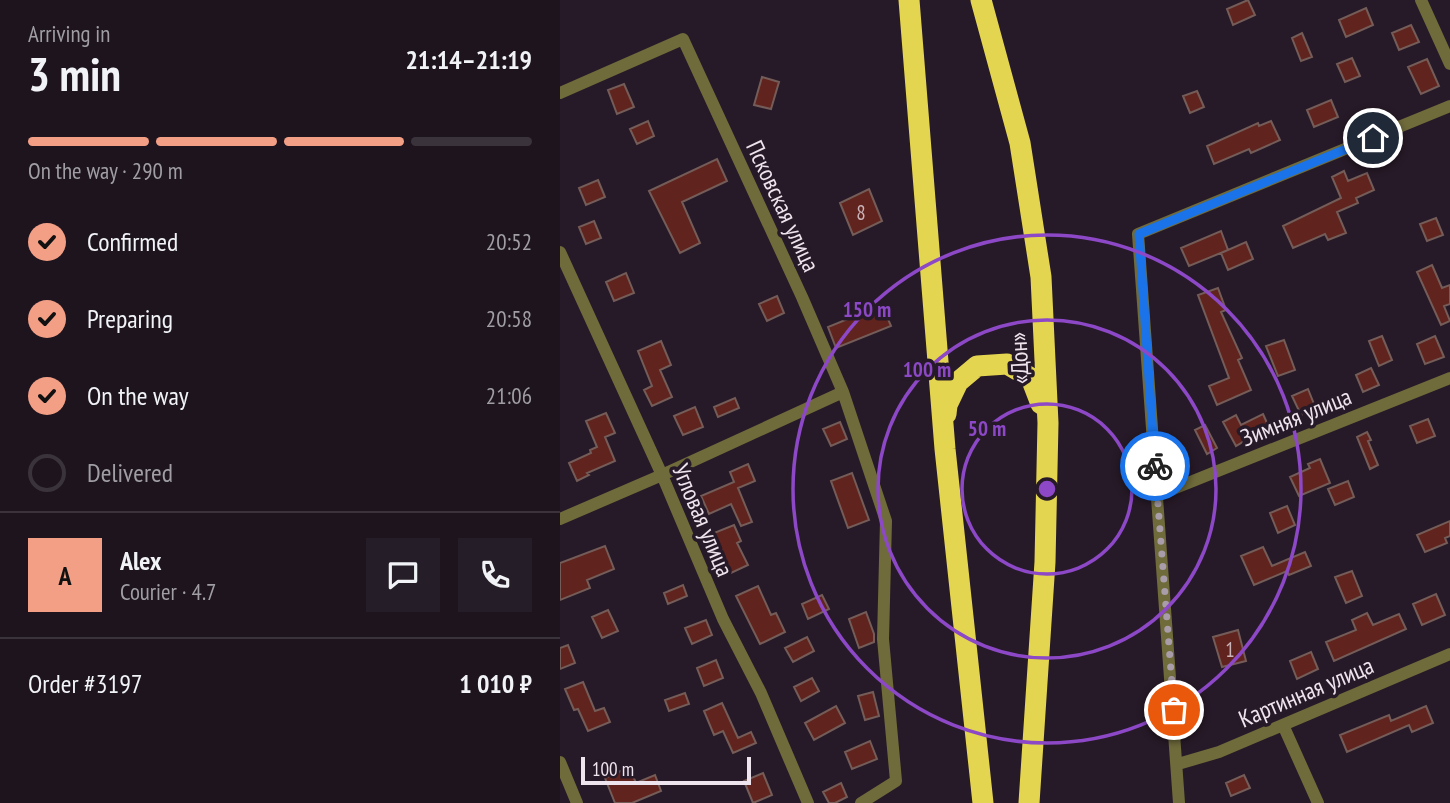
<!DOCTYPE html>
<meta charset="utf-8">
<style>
:root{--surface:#1d141e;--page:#251d27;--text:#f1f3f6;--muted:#a09ea4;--line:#3b333c;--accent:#f39f85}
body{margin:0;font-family:"PT Sans Narrow",sans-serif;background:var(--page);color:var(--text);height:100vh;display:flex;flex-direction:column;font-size:26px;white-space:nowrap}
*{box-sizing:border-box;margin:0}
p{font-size:23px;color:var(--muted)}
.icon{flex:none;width:38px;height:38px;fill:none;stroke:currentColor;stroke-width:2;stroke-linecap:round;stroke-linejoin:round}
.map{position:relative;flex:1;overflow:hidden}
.drawer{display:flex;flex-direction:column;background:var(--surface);width:560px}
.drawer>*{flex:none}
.scale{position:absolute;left:21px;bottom:18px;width:170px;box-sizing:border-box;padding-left:7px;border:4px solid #eee4ee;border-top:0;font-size:19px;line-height:24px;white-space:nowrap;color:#eee4ee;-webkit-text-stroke:5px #271a28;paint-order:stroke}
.pin{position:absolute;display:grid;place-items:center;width:60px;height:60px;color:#fff;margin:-30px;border:4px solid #fff;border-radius:50%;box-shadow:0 2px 7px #0007}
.courier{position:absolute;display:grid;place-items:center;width:70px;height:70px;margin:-35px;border:5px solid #1a73e8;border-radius:50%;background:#fff;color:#222;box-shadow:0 2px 9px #0007}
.overview em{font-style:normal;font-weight:600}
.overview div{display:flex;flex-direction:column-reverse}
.overview{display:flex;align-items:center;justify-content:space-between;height:119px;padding:0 28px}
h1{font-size:46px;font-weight:600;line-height:52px}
.bar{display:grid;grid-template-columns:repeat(4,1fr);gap:10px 7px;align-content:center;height:84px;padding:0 28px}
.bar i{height:9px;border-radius:5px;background:var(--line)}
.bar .current{background:var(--accent)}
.bar p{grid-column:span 4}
.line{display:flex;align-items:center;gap:18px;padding:0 28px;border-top:2px solid var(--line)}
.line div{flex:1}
.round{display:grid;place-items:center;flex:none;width:74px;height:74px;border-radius:0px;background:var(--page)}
ol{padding:0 28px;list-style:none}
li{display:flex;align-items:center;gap:21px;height:77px}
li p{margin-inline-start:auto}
li .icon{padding:7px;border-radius:50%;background:var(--accent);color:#111;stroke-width:4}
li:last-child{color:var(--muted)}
li i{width:38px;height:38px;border:4px solid var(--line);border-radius:50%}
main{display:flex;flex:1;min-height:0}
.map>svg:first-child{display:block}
.building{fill:#60231d;stroke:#745c58;stroke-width:2}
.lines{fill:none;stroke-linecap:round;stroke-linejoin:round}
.street{stroke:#706b3b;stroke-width:12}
.highway{stroke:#e4d551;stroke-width:21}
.done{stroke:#a89da9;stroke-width:7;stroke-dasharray:0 12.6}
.route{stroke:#1a73e8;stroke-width:9}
.ring{fill:none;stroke:#8c48c6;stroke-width:3.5}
.labels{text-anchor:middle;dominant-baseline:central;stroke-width:7;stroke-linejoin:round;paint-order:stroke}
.number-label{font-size:21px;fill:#cab4ba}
.street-label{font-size:24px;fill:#eee4ee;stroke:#271a28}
.centre{fill:#8c48c6;stroke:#271a28;stroke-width:3.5}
.ring-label{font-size:21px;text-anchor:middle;font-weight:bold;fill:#8c48c6;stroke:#271a28;stroke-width:7;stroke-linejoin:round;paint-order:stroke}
</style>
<main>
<section class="drawer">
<div class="overview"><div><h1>3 min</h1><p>Arriving in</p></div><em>21:14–21:19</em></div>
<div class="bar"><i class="current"></i><i class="current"></i><i class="current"></i><i></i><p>On the way · 290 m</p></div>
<ol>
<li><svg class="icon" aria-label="check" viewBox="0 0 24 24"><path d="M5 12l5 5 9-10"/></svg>Confirmed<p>20:52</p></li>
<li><svg class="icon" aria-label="check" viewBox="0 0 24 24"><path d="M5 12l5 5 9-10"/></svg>Preparing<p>20:58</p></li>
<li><svg class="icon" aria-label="check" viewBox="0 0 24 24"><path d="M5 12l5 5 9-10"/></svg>On the way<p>21:06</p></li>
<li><i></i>Delivered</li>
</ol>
<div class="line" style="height:126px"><b class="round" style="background:var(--accent);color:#111">A</b><div><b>Alex</b><p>Courier · 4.7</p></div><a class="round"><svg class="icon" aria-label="chat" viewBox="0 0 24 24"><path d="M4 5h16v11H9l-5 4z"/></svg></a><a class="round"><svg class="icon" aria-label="phone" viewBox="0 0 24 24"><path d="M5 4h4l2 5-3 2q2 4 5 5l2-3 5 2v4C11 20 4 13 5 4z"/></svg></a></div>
<div class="line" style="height:91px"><div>Order #3197</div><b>1 010 ₽</b></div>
</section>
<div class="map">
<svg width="890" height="803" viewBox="0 0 890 803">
<rect width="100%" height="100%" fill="#271a28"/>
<!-- building -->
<path class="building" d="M688,0l7,15 -22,10 -6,-16z
M806,8l7,17 -27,12 -7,-17z
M851,25l8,17 -20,8 -7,-17z
M742,33l10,24 -11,4 -9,-23z
M792,58l8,18 -15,6 -8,-18z
M867,59l12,27 -18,8 -13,-27z
M202,77l17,5 -8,27 -17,-4z
M64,84l10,23 -17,7 -9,-24z
M637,91l7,16 -14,6 -7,-17z
M771,100l7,17 -24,10 -7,-17z
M88,121l6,15 -17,8 -7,-15z
M711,121l9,19 -29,13 -2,-4 -35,15 -7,-18 51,-23 1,3z
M157,159l10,22 -45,21 18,41 -20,10 -31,-62z
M784,171l4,10 19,-8 7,17 -18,8 2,5 -21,9 9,21 -18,7 -3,-6 -32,14 -10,-22 58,-28 -9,-21z
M38,180l7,17 -19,8 -7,-17z
M309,189l13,32 -29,14 -13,-32z
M876,218l7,17 -16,6 -7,-17z
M34,221l7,17 -15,6 -7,-17z
M661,231l7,19 -39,16 -8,-18z
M686,242l7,17 -25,11 -7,-17z
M872,265l10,23 8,-3v19l-6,2 6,15 -9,4 -24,-53z
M66,273l8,20 -20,8 -8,-19z
M658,288l8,22 -5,2 21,46 -4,2 13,30 -34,15 -8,-19 20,-8 -31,-83z
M217,296l7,17 -17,8 -8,-17z
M322,305l9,21 -55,22 -8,-21z
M822,336l10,24 -13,6 -10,-25z
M875,336l9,21 -19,7 -8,-20z
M724,340l11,30 -17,6 -12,-30z
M101,341l10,24 -11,5 12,27 -20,9 -8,-16 8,-4 -14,-35z
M811,368l8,17 -16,7 -7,-17z
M748,389l8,20 -15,6 -9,-19z
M175,398l4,10 -21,9 -4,-10z
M135,407l8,20 -20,8 -9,-19z
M46,413l9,20 -10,4 10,24 -28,12 2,2 -12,6 -8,-18 22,-10 -1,-3 7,-3 -11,-26z
M703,414l8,18 -13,6 -2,-4 -20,12 -13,-24 13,-7 5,10z
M868,419l7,17 -18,7 -7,-17z
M280,422l7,17 -16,7 -8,-17z
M645,425l12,23 -10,6 -12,-24z
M807,432l4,8 -3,1 10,24 -8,4 -13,-32z
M760,459l10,24 -31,13 -9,-19 20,-9 -2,-4z
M188,464l7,17 -17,7 14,34 -11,4 -10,-22 -22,10 -8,-18 33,-14 -4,-10z
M292,473l17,47 -21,8 -17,-47z
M788,481l6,16 -19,8 -7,-16z
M727,506l8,19 -17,8 -8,-20z
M890,521v15l-5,2 2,5 -22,9 -8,-17z
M174,525l7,16 -4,2 11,22 -17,8 -17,-40z
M45,546l9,23 -27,11 3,8 -30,12v-37z
M703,547l9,19 33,-14 6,14 -22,9 -2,-4 -33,14 -13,-29z
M792,571l10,25 -16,7 -11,-26z
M123,585l4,11 -19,8 -4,-11z
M198,586l13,29 5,-2 9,19 -25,12 -24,-48z
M876,594l9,21 -23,10 -9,-21z
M262,595l7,14 -21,10 -6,-15z
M48,610l10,21 -16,7 -10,-21z
M306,612l8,22v8l-15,6 -10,-29z
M807,613l6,12 26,-11 7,15 -72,32 -8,-19 30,-12 -4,-10z
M146,620l6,15 -20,9 -7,-16z
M678,630l8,31 -24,6 -9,-30z
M247,637l7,14 -21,11 -8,-14z
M8,645l7,18 -15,6v-21z
M751,652l7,17 -21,10 -7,-18z
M156,660l7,18 -19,8 -7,-18z
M252,678l7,13 -18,10 -7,-14z
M23,682l12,29 9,-3 6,14 -22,9 -10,-22 -4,1 -9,-21z
M313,692l6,24 -14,4 -7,-24z
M125,693l4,11 -20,7 -4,-11z
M162,703l16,35 13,-6 5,11 -23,10 -10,-22 -9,4 -10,-24z
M276,706l9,17 -31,17 -9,-17z
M866,706l7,17 -21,9 -3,-7 -62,27 -7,-17 49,-20 2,6z
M310,741l7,18 -25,10 -7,-17z
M69,767l7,16 19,-8 6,16 -29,12h-17l-10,-25z
M203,773l9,22 -19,8 -9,-22z
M684,775l6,13 -19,8 -5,-13z
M281,783l6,14 -12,6h-6l-6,-11z"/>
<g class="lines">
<!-- street -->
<path class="street" d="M861,0l29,64
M0,93l123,-54 119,258 41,95 43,129 -3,118 13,142 -35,22
M0,252l102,223 61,144 38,74 47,110
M598,495l292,-117
M0,519l102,-44 181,-83
M723,725l35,78
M0,762l17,41
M618,764l41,-12 231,-98
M619,803l-41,-569 312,-128"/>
<!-- highway -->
<path class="highway" d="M349,0l36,449 38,354
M421,0l39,143 21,134 7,146 -3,139 -16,241
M386,414l1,-9 11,-23 19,-16 30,-2 24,14 10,26"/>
</g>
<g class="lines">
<!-- done -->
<path class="done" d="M595,466l19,244"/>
<!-- route -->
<path class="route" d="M595,466l-16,-232 234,-96"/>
</g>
<!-- distance rings -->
<g class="ring">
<circle cx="487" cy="489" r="85"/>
<circle cx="487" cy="489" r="169"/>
<circle cx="487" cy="489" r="254"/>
</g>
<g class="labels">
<!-- number labels -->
<g class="number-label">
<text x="301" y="212">8</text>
<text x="670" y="649">1</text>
</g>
<!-- street labels -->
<g class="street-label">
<text transform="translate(223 206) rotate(65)">Псковская улица</text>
<text transform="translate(459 358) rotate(-93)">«Дон»</text>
<text transform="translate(736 417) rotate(-22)">Зимняя улица</text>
<text transform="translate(143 520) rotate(67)">Угловая улица</text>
<text transform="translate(746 692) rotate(-23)">Картинная улица</text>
</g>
</g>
<circle cx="487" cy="489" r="10" class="centre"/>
<g class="ring-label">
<text x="307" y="317">150 m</text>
<text x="367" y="377">100 m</text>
<text x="427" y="436">50 m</text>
</g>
</svg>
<div class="scale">100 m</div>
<div class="pin" style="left:614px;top:710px;background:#ea580c"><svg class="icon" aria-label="bag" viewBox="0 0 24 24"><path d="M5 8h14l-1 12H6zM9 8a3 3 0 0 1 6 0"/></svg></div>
<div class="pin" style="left:813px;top:138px;background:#1f2937"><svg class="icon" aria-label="home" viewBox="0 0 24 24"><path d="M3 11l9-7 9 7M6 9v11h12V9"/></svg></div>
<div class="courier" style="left:595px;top:466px"><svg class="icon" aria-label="bike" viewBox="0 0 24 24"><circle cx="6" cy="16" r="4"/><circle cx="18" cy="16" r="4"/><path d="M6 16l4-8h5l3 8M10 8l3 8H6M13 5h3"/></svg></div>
</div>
</main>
